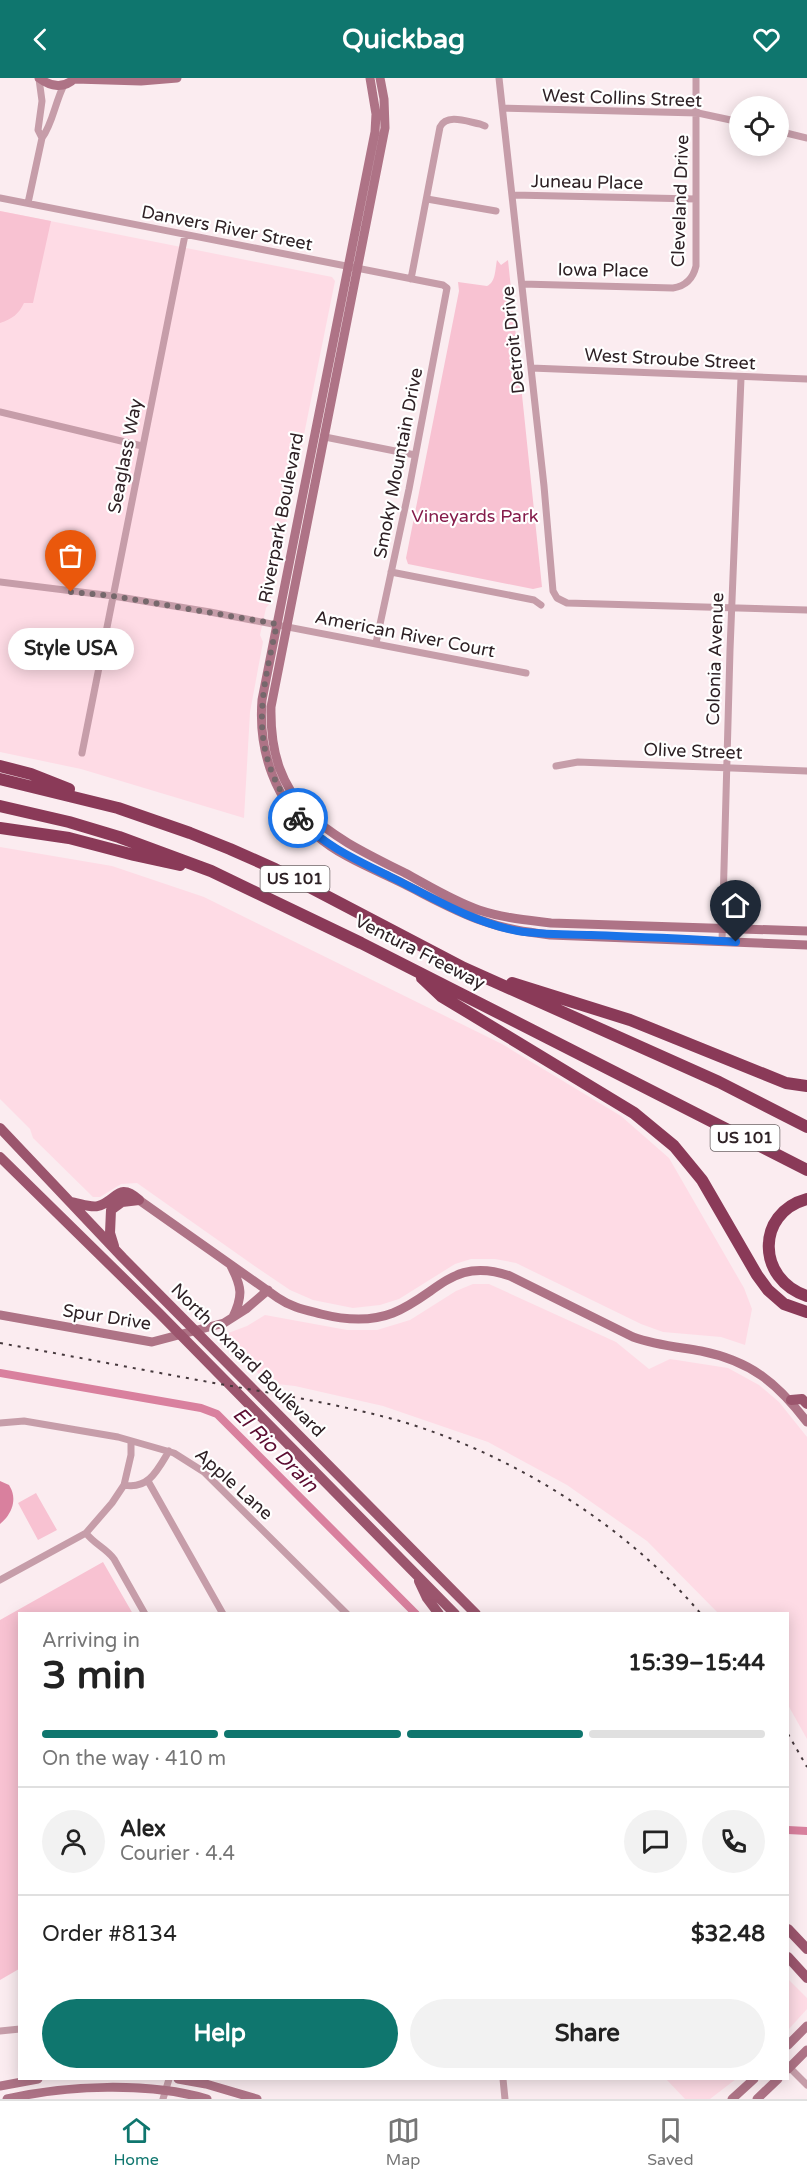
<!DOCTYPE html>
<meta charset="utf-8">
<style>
:root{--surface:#fff;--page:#f2f2f2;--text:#222;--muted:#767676;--line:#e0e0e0;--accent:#0f766e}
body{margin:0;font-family:"Varela Round",sans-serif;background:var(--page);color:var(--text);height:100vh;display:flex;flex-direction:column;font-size:22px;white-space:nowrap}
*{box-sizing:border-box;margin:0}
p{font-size:20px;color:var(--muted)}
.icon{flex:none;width:33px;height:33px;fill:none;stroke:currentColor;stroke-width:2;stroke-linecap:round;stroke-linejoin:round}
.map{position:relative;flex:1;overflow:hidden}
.panel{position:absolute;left:18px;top:1534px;width:771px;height:468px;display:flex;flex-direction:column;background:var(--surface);border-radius:0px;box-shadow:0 3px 15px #0003}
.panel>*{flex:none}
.tools{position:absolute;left:729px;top:18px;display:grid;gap:12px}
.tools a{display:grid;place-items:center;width:60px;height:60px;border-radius:50%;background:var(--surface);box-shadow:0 3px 15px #0003;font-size:30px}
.pin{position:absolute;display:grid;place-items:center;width:51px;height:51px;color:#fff;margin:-62px -26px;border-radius:50% 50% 50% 0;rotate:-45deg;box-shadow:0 0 6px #0007}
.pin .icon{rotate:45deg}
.courier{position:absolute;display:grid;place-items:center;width:60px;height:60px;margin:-30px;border:4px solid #1a73e8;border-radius:50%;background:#fff;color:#222;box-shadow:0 2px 8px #0007}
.bubble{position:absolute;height:42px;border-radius:21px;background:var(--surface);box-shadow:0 3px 15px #0003;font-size:20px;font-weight:700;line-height:42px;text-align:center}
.overview em{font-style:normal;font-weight:700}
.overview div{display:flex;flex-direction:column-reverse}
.overview{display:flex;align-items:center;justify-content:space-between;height:102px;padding:0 24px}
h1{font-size:39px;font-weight:700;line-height:45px}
.bar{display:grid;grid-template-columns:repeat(4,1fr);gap:9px 6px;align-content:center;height:72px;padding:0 24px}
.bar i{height:8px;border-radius:4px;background:var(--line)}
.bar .on{background:var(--accent)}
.bar p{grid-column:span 4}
.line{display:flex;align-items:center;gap:15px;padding:0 24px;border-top:2px solid var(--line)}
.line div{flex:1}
.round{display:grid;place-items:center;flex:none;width:63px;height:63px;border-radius:32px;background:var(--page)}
.primary-button{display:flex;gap:12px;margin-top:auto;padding:12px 24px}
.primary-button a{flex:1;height:69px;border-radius:36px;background:var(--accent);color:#fff;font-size:24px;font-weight:700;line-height:69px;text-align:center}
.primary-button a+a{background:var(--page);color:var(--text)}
header{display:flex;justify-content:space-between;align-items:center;height:78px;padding:0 24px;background:var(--accent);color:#fff;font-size:27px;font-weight:700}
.dock{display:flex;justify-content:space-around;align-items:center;height:84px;border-top:2px solid var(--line);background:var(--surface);font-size:16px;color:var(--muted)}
.dock a{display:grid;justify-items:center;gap:3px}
.dock .on{color:var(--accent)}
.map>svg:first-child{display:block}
.built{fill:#fedbe5}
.green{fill:#f8c2d2}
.water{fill:#d9809e}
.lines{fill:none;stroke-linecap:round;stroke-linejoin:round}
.canal{stroke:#d9809e;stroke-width:8}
.street{stroke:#c69da9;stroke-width:7}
.secondary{stroke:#ae7386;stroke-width:9}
.primary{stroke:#9b556d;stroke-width:10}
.highway{stroke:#8a3a58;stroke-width:12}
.rail{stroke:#45383c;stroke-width:2;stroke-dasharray:3 6;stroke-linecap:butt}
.done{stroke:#76686c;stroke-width:6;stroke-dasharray:0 10.8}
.route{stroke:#1a73e8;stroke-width:8}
.labels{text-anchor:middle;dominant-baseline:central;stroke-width:4.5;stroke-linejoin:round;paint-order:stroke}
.shield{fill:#fff;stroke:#6d6466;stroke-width:1.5}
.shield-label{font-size:16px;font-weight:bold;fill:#2e2125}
.street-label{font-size:18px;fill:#2e2125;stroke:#fff}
.park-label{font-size:18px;fill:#851c4b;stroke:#fff}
.water-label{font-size:20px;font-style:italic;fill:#5c0c31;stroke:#fff}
</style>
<header><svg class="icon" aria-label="back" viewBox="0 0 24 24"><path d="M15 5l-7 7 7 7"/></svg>Quickbag<svg class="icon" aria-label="heart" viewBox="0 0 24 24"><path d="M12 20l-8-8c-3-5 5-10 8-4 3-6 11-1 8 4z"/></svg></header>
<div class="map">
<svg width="807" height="2021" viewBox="0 0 807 2021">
<rect width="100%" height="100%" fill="#fbecf0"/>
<!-- built -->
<path class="built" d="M0,133l332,66 3,4 -65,322 -4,5 -6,27 3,7 -13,70 -6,106 -163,-49 -81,-17z
M0,769l112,19 92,31 298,147 119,72 48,42 75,130 8,21 -7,36 -24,-8 -58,-5 -22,-8 -125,-61 -21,-4h-24l-16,5 -56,35 -19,6 -27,3 -40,-8 -23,-10 -31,-21 -122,-86 -16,1 -21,13h-7l-60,-59 -3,-9 -30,-30z
M473,1206h16l127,58 33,27 21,-10 58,9 31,17 20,17 28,35v302l-19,-34v-91h-69l-72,-73 -80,-56 -79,-43 -105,-36 -88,-20 -28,-3 -44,-48 24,-9 18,-11 82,15h30l33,-10 46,-29z
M788,1901l19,19v11l-19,21z
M666,2001h70l-26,20h-25z"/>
<!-- green -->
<path class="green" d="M0,133l51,10 -18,82h-9c-5,11 -12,16 -24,20z
M497,182l4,5 7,-5 34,327 -9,2 -125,-25 -2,-6 53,-267 -1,-9 29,4c9,-4 8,-17 10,-26z
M36,1415l21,37 -19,10 -20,-37z
M103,1484l30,52h-113l-1,355 -19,11v-360z"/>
<!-- water -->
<path class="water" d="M0,1403l9,4c9,14 3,29 -9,39z"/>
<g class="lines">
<!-- canal -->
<path class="canal" d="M0,1295l201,35 16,6 199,200
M788,1752l19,1"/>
<!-- street -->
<path class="street" d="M499,0l45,408 9,105 4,7 10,5 240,7
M39,1l3,22 -4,29 4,8
M503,30l195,5 42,9
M778,53l29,7
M513,117l183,4
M0,120l443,87 4,3 -38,201 -33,154
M427,121l69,12
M28,125l14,-65c11,-15 13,-36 22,-53
M411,201l29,-152c7,-14 28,-5 40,-3l5,2
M522,206l151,4c13,-2 20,-9 23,-22v-188
M531,290l276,11
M0,334l142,34
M325,359l90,18
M391,494l143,28 7,5
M0,504l113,14 97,16 316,61
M82,675l103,-518
M556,688l22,-4 229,9
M722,863l8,-291 11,-272
M0,1345l24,-2 94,16 56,16 30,19 143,142
M148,1403l75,133
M124,1407c25,5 34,-16 45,-34
M86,1455c8,11 20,15 28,26l31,55
M0,1502l86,-47 26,-30 12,-18 7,-30v-14
M0,1953l20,-2
M789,1989l18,18
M503,2001l2,20
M163,2021l6,-20"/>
<!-- secondary -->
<path class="secondary" d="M39,0c12,9 25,11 36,0
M370,0l6,36 -1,18 -113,568c-4,51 13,102 54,135 25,22 58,34 88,49 26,13 52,28 79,37 22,8 44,11 67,14l257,10
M380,0l4,21 1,29 -114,579c-2,100 56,127 134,166 24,13 48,28 74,37 24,8 48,10 72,13l256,8
M75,1l66,2 36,-3
M139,1122l139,98c13,9 28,12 43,16 24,6 49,8 72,-1 46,-19 60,-57 117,-37l123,61c22,8 45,10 68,14 50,10 76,32 106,71
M231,1188c11,21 12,30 2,51
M0,1237l152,27 72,-19 22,-14 22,-19
M788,1967l19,-19
M788,1991l19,-19
M178,2001l28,5 51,15
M0,2008l38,-7
M7,2021c59,-14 142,-17 200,0
M732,2021l22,-20
M757,2021l21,-20"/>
<!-- primary -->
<path class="primary" d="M0,1050l123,130 353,356
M0,1079l159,156 296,301
M70,1124c9,1 20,6 28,4 19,-5 20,-25 41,-6
M114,1168l-4,-13 1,-23 11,-8 17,-2
M791,1322l11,-1 5,5
M419,1503l8,17 12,16
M788,1851l19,20
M788,1879l19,21"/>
<!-- highway -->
<path class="highway" d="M0,688l31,8 38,15
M0,701l118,29 72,25 40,16 45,20 189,99 255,114 88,45
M0,728l69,16 50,15 92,34 150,72 446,227
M0,750l69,10 65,17 46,10
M422,900l19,18 193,117 40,33 28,34 55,95 11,15 16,14 23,8
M512,905l118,37 156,63 21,3
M807,1121c-52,14 -50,81 0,97"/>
<!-- rail -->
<path class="rail" d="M0,1265c71,13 143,27 214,40 62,11 125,21 186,38 112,33 226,104 301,193
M788,1656l19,33"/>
</g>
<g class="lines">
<!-- done -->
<path class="done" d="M71,514l42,4 164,28c-17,77 -30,125 21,194"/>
<!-- route -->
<path class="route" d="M298,740c28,29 59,42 95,60 40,20 81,45 125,53 24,4 48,3 73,4 48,2 97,3 145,7"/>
</g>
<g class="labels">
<!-- shield labels -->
<g class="shield">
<rect x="260.5" y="788" width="69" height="26" rx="4.5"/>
<rect x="710.5" y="1047" width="69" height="26" rx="4.5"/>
</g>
<g class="shield-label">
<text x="295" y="801">US 101</text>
<text x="745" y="1060">US 101</text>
</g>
<!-- street labels -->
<g class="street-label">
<text transform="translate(622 20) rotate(2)">West Collins Street</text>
<text transform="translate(587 104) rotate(1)">Juneau Place</text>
<text transform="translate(680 123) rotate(-88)">Cleveland Drive</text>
<text transform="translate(227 150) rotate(11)">Danvers River Street</text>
<text transform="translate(603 192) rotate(1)">Iowa Place</text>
<text transform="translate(513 262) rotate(-96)">Detroit Drive</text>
<text transform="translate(670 281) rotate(3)">West Stroube Street</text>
<text transform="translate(125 378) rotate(-79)">Seaglass Way</text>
<text transform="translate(398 385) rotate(-79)">Smoky Mountain Drive</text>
<text transform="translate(281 440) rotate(-79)">Riverpark Boulevard</text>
<text transform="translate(405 556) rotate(11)">American River Court</text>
<text transform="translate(715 581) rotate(-88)">Colonia Avenue</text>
<text transform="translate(693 673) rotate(2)">Olive Street</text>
<text transform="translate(420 874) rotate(27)">Ventura Freeway</text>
<text transform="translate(107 1239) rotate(9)">Spur Drive</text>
<text transform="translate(248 1282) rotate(45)">North Oxnard Boulevard</text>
<text transform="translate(234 1406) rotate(42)">Apple Lane</text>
</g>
<!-- park labels -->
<g class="park-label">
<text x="475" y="438">Vineyards Park</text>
</g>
<!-- water labels -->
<g class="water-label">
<text transform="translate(275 1372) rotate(45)">El Rio Drain</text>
</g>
</g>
</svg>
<div class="tools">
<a><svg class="icon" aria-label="locate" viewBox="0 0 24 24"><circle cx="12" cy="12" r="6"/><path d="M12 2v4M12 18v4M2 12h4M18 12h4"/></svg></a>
</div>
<div class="pin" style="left:71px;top:514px;background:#ea580c"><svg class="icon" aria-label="bag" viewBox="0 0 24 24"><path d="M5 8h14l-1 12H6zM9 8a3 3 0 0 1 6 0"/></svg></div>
<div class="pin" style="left:736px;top:864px;background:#1f2937"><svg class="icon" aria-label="home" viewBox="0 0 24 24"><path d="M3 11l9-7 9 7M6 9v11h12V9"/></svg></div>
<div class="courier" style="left:298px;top:740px"><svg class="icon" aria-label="bike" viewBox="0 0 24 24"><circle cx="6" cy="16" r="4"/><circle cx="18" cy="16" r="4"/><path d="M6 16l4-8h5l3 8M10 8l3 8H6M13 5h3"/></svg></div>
<div class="bubble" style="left:8px;top:550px;width:126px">Style USA</div>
<section class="panel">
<div class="overview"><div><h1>3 min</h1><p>Arriving in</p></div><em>15:39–15:44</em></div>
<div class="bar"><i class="on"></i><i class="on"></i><i class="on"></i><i></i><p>On the way · 410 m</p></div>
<div class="line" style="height:108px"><a class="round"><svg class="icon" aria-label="person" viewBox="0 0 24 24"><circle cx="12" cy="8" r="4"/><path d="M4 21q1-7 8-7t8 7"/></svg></a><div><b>Alex</b><p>Courier · 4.4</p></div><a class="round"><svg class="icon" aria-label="chat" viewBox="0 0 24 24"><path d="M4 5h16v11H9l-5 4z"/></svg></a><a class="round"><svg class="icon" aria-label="phone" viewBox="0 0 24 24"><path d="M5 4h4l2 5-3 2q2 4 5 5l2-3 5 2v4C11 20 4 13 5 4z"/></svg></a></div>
<div class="line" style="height:78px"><div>Order #8134</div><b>$32.48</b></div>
<div class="primary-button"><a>Help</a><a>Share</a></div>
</section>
</div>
<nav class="dock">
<a class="on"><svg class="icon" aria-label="home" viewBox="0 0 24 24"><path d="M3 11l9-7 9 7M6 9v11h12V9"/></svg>Home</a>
<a><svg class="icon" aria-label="map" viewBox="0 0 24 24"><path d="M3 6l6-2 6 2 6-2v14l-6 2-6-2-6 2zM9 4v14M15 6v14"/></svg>Map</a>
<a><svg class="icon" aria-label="saved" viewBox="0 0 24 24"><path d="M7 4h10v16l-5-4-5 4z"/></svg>Saved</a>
</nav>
